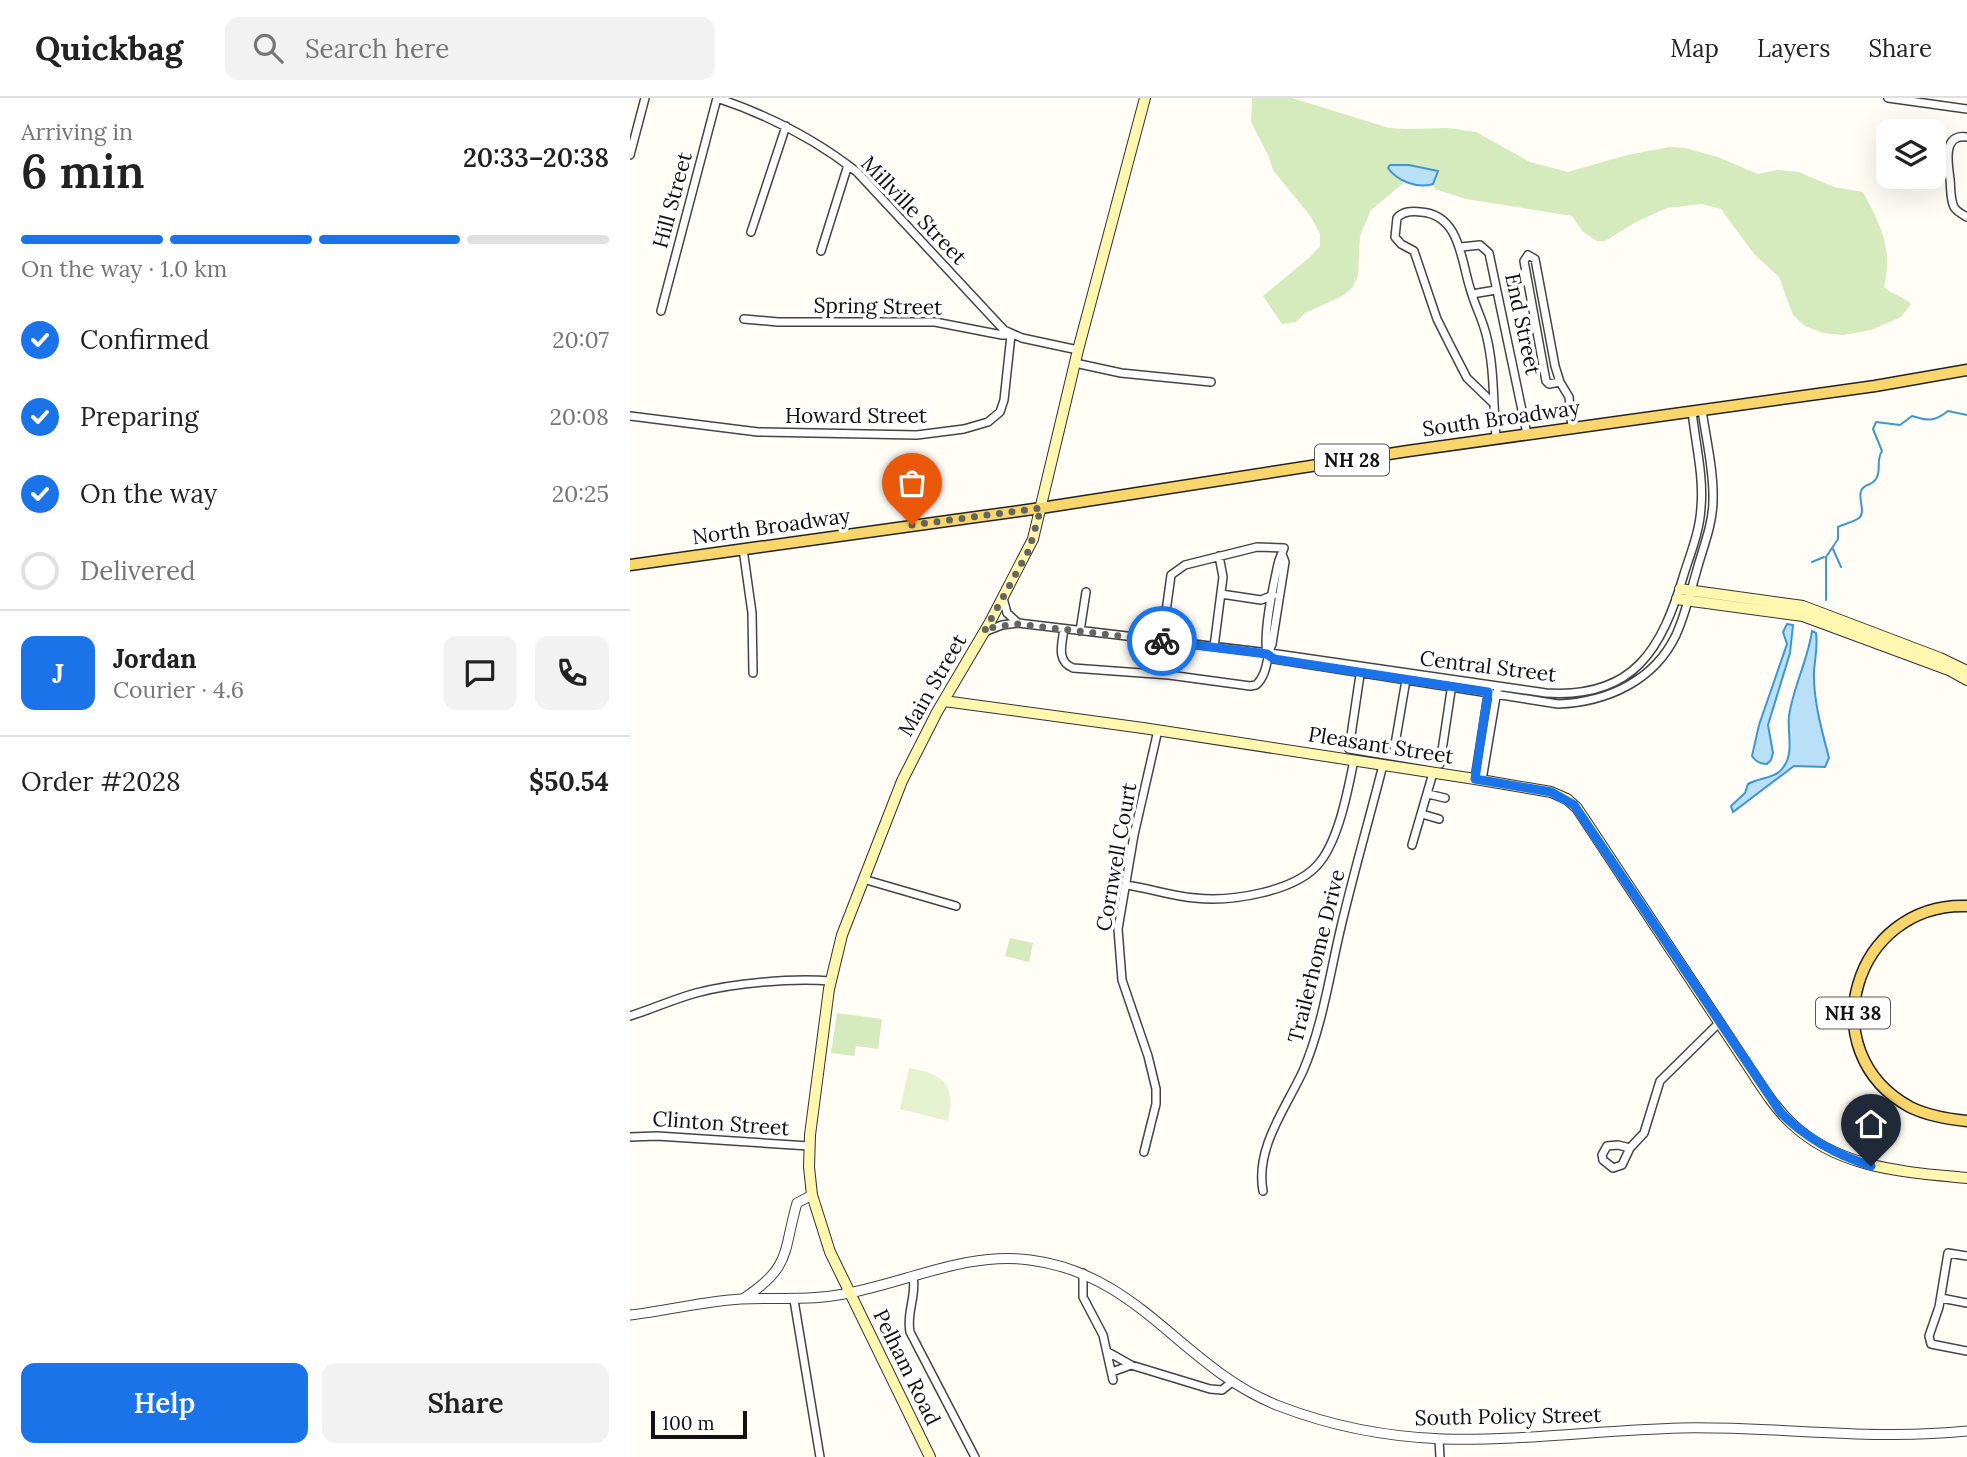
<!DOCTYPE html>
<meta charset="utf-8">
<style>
:root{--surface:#fff;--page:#f2f2f2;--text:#222;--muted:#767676;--line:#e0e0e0;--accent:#1a73e8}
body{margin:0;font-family:Lora,serif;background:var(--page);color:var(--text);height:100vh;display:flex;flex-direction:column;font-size:26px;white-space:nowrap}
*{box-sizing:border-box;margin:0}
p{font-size:23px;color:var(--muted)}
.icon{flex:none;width:38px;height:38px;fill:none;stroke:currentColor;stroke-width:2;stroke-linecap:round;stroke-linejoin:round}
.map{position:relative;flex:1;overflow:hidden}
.panel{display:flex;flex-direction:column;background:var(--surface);width:630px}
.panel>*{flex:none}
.fabs{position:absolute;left:1246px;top:21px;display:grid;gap:14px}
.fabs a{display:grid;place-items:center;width:70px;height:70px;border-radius:14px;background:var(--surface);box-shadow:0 7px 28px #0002;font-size:35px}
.scale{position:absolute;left:21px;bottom:18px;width:96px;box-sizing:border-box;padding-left:7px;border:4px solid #111;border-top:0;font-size:19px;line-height:24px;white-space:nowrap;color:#111;-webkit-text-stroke:5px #fff;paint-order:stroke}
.pin{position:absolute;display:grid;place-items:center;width:60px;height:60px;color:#fff;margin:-72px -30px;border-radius:50% 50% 50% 0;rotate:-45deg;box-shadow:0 0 7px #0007}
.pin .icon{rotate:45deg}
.courier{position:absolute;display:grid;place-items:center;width:70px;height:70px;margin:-35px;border:5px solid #1a73e8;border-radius:50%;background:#fff;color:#222;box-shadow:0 2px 9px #0007}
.headline em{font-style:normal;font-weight:600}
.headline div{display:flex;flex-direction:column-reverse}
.headline{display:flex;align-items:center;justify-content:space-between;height:119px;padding:0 21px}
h1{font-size:46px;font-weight:600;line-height:52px}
.bar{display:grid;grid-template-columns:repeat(4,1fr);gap:10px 7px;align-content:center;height:84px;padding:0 21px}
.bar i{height:9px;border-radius:5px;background:var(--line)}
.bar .active{background:var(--accent)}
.bar p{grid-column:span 4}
.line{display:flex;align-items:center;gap:18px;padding:0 21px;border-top:2px solid var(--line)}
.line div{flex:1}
.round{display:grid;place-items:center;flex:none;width:74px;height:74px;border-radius:14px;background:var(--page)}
ol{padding:0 21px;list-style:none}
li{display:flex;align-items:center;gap:21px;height:77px}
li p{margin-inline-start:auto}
li .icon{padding:7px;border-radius:50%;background:var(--accent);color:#fff;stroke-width:4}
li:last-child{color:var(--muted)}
li i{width:38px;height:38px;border:4px solid var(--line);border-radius:50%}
.cta{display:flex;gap:14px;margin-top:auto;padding:14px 21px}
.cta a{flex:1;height:80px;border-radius:14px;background:var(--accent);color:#fff;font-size:28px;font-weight:600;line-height:80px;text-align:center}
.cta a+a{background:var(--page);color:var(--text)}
header{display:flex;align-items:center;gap:42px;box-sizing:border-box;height:98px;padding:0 35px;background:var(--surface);border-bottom:2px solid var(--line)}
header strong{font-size:33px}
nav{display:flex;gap:38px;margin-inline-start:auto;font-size:24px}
.search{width:490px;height:63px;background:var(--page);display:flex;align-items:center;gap:18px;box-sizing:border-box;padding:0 24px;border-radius:14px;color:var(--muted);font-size:26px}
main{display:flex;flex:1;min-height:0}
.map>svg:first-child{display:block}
.green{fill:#d5ebbd}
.pitch{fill:#e6f2cf}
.water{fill:#b9e0f7;stroke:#3f96cf;stroke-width:2}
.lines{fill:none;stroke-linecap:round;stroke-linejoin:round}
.stream{stroke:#3f96cf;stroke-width:2}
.minor-casing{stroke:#444;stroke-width:10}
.tertiary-casing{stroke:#444;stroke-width:11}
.secondary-casing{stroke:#333;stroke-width:12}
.primary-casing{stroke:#222;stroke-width:13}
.minor{stroke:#fff;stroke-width:7}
.tertiary{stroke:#fff;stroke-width:9}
.secondary{stroke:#fff6b0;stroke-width:10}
.primary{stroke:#f9d66b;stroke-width:10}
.done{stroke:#646461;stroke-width:7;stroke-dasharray:0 12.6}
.route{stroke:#1a73e8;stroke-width:9}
.labels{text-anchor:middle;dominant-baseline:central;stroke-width:7;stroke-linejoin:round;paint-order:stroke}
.shield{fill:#fff;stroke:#585858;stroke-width:2}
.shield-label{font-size:19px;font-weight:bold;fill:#111}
.street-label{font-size:21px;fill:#111;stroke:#fff}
</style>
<header>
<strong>Quickbag</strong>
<div class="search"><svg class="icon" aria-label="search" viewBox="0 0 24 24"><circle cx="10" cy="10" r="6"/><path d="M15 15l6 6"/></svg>Search here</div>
<nav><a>Map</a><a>Layers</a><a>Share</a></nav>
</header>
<main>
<section class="panel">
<div class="headline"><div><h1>6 min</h1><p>Arriving in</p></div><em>20:33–20:38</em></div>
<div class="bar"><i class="active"></i><i class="active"></i><i class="active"></i><i></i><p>On the way · 1.0 km</p></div>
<ol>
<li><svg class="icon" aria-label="check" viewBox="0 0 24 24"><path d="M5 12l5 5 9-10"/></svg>Confirmed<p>20:07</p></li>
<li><svg class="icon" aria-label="check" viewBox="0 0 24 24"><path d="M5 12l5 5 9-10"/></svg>Preparing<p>20:08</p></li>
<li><svg class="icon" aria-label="check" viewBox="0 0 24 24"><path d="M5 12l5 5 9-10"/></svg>On the way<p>20:25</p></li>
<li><i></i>Delivered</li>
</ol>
<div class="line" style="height:126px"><b class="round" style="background:var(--accent);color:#fff">J</b><div><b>Jordan</b><p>Courier · 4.6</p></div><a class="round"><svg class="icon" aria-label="chat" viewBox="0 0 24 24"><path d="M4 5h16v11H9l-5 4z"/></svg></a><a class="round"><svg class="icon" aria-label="phone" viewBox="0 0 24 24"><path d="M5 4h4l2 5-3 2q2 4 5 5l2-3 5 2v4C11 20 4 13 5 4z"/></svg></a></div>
<div class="line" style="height:91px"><div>Order #2028</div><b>$50.54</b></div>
<div class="cta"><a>Help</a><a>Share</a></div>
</section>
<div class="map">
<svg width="1337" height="1359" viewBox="0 0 1337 1359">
<rect width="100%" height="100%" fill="#fffdf5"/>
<!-- green -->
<path class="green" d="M622,0h40l97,30 17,1 42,-1 28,4 54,30 38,10 59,-17 43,-8 15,1 33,9 40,17 19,-4 22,2 35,15 29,5c18,34 30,56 21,95 8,8 20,9 27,17l-10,13 -30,13 -28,5 -20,-2 -18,-7 -12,-11 -14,-38 -25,-23 -33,-45 -19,-5 -35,4 -31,14 -31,19h-8l-14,-9 -11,-16 -106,-17 -31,-10 -2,-5 4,-12 -44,3 13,6 -35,29 -11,26 -2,39 -5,12 -9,8 -39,18 -9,9 -14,2 -19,-28 47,-39 10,-11v-12l-9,-17 -38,-47 -5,-15 -17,-33z
M380,840l23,5 -4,19 -24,-6z
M207,915l45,6 -4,30 -22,-3 -2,10 -23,-3z"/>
<!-- pitch -->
<path class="pitch" d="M279,970c36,6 47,18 39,53l-48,-12z"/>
<!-- water -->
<path class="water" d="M760,67h19l29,6 -5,13c-15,5 -36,-3 -45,-16z
M1157,526l6,1 -3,28 -22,72 5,28 -2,7 -4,4c-7,0 -11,-2 -15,-8l7,-31 28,-81 -4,-12z
M1182,533l4,2c2,14 -1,25 -2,38 -1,29 8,60 15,87l-4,9 -31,-1 -61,46 -2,-6 14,-13 3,-9c11,-6 27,-6 34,-15 13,-15 5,-35 7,-53 4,-29 19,-56 23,-85z"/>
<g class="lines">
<!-- stream -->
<path class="stream" d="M1203,451l8,18
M1182,464l12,-5
M1196,502v-43l12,-18v-12c6,-3 16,-5 21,-9 7,-6 -1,-19 2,-27 3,-8 13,-5 16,-14 4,-9 -1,-17 5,-26l-9,-22 3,-7 24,3 12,-9c16,5 22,6 36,-5l19,4"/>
<!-- minor casing -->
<g class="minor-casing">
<path id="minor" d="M1258,0l79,11
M1337,39c-25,-4 -19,27 -17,42 1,9 0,20 4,28 3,5 8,7 13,10
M0,57l15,-57
M121,134l35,-106
M831,149l19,-2 9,8 38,181
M191,153l27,-86
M842,196l24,-4
M31,213l56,-213c51,17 98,41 140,74l147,158 18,8 56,12
M445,265l46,10 90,9
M930,284l-11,2 -3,-3 -22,-120 4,-6 7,4 20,107 5,16 9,15 3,31
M864,306c-1,-23 -2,-47 -8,-70 -4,-16 -12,-30 -16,-46 -9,-28 -10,-73 -49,-76 -9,-1 -18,-1 -24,6l-2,19 6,7 13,7 23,68 13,26 17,33 27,26 2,34
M0,318l128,16 159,3 47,-6 24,-7 12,-10 4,-12 7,-65h-9l-67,-13h-157l-34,-3
M113,451l9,64 1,60
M591,496l40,6 12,-5
M373,500l4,15 11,10
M434,531c-2,15 -8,32 9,39l96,7 81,11 6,-1c12,-11 10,-27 16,-41l13,-82 -3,-8
M450,533l6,-39
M354,534l18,-7 16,-2 259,31 269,39c88,6 116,-44 138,-119 7,-22 16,-44 17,-67 3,-30 -6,-66 -9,-96
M532,543l9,-66 14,-10 72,-18 27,1c-2,6 -5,10 -6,16 -5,23 -15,68 -11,90
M584,549l9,-70 -4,-21
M638,557l6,4 284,45c49,-2 96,-23 118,-69 9,-20 14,-41 20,-62 6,-23 17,-48 17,-73 1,-29 -7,-61 -11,-90
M731,570l-12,81 91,15 12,-80
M763,658l14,-82
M845,681l14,-90
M852,682l15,-89
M798,696l17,4
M792,716l17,5
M782,747l21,-72
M233,781l93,27
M496,787c23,3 45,11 69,13 35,4 102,-6 125,-36 19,-24 28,-72 34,-102
M0,918c22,-7 44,-17 66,-23 37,-10 96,-15 134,-12
M0,1039l27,-1 152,10
M1000,1050l-12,-3 -11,1 -5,9 1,5 10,8 9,-3 8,-17 14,-15 16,-52 60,-59
M514,1054l12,-48v-15l-8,-33 -26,-76 -4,-51 16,-94 24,-105
M633,1093c-8,-43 23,-83 40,-120 19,-44 26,-93 37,-140 13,-56 29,-111 43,-166
M1337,1158l-19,-3 -9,54 -10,29 2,8 36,7
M453,1175v24l20,38 10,45
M283,1178c4,20 -7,36 -3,56l65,125
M1311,1200l26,5
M164,1202l26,157
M478,1254l23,13 79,24 12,1 10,-8
M482,1274l19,-7
M809,1341l1,18"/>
</g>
<!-- tertiary casing -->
<g class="tertiary-casing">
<path id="tertiary" d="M114,1200c48,-31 39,-47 53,-95l15,-8
M0,1217c37,-4 74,-14 111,-16 32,-2 64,2 97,-4 64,-10 126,-44 192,-35 111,14 152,108 249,146 52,20 109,31 164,33 79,2 159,-9 238,-11 95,-2 190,13 286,3"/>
</g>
<!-- secondary casing -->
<g class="secondary-casing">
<path id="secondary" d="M1050,491l123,17 137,52 27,13
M1047,501l126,17 146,54 18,10
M314,603l199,27 332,51 76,13 16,7 10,9 169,255c14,21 27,43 45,60 48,46 114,49 176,55
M300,1359l-100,-205 -18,-57 -3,-28 1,-32 19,-146 13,-54 60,-154 35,-69 53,-90 43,-83 45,-189 67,-252"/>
</g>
<!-- primary casing -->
<g class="primary-casing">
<path id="primary" d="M0,467l411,-57 367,-57 467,-65 92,-16
M1337,808c-113,-4 -158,146 -57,201 18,9 37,12 57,14"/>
</g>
<!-- minor -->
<use href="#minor" class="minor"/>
<!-- tertiary -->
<use href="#tertiary" class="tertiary"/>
<!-- secondary -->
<use href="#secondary" class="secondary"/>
<!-- primary -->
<use href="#primary" class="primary"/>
</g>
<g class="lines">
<!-- done -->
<path class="done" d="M282,427l129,-17 -12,42 -45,82 10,-5 24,-3 144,17"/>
<!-- route -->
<path class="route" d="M532,543l105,13 7,5 214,33 -13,87 76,13 23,13 207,308c26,26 55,42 90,53"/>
</g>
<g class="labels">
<!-- shield labels -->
<g class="shield">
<rect x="685" y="346.5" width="74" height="31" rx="5"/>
<rect x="1186" y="899.5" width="74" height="31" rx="5"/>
</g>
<g class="shield-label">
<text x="722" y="362">NH 28</text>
<text x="1223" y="915">NH 38</text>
</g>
<!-- street labels -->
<g class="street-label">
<text transform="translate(42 102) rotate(-75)">Hill Street</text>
<text transform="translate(284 112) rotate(46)">Millville Street</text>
<text transform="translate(248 208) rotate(1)">Spring Street</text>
<text transform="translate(893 226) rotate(78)">End Street</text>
<text x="226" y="317">Howard Street</text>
<text transform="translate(871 320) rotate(-8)">South Broadway</text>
<text transform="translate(141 428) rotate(-8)">North Broadway</text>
<text transform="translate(858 568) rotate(7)">Central Street</text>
<text transform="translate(302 587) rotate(-60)">Main Street</text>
<text transform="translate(751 647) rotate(9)">Pleasant Street</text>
<text transform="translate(486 759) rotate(-80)">Cornwell Court</text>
<text transform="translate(686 858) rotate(-76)">Trailerhome Drive</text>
<text transform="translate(91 1025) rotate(4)">Clinton Street</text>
<text transform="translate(277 1269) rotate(64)">Pelham Road</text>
<text transform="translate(878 1318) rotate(-1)">South Policy Street</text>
</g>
</g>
</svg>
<div class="fabs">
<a><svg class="icon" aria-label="layers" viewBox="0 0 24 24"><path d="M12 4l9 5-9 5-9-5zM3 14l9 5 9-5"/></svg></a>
</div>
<div class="scale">100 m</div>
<div class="pin" style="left:282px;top:427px;background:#ea580c"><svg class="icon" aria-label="bag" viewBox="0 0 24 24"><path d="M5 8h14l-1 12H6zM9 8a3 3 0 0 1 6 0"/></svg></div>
<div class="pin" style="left:1241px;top:1068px;background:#1f2937"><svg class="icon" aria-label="home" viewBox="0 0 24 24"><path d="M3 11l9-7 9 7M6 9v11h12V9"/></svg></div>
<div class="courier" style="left:532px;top:543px"><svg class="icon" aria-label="bike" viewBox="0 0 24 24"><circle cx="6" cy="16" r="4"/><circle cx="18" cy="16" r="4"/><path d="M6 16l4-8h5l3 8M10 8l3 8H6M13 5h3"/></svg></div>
</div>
</main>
